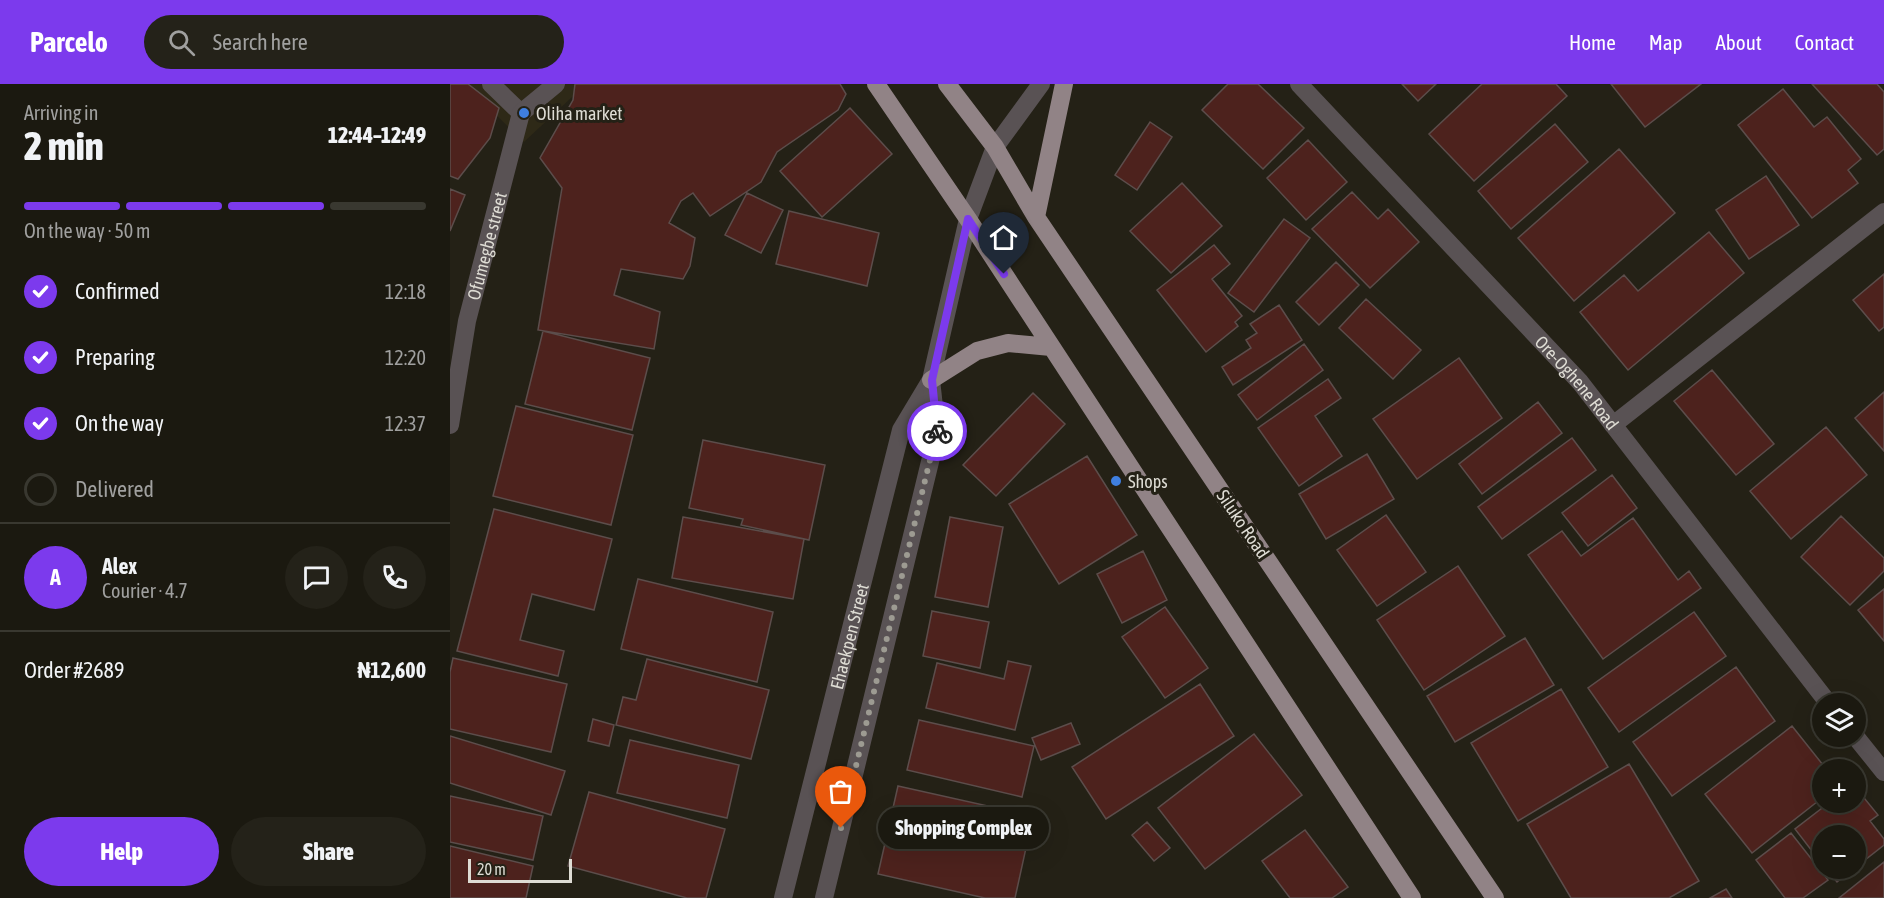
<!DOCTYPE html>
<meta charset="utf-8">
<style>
:root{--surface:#1b1910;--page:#242219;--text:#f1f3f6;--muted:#a0a09f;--line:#393830;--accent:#7c3aed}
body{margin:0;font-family:"Asap Condensed",sans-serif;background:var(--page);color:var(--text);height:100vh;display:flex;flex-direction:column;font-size:22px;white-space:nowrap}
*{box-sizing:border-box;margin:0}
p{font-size:20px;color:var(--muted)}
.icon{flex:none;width:33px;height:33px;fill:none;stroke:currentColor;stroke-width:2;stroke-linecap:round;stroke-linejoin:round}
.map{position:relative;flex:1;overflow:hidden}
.sheet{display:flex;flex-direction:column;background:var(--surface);width:450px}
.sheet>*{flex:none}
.buttons{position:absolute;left:1362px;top:609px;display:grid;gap:12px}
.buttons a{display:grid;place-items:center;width:54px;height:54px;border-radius:50%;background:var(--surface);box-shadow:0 6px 24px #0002,0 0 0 2px var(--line);font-size:30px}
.scale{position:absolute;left:18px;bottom:15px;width:104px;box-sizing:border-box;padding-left:6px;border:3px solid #dedcd4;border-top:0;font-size:16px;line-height:21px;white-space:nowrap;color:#dedcd4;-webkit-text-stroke:4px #242116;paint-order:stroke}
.pin{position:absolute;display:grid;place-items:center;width:51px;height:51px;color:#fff;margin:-62px -26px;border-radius:50% 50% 50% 0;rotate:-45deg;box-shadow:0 0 6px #0007}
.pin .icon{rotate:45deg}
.courier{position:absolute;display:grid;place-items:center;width:60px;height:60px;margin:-30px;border:4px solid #7c3aed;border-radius:50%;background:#fff;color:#222;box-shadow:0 2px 8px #0007}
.bubble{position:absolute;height:42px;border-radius:21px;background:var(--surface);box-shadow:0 6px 24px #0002,0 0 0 2px var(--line);font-size:20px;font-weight:800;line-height:42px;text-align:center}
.summary em{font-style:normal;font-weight:800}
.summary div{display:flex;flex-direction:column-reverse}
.summary{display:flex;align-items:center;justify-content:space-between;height:102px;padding:0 24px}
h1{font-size:39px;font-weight:800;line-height:45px}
.bar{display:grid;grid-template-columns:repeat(4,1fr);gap:9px 6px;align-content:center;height:72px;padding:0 24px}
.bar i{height:8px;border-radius:4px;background:var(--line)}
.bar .selected{background:var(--accent)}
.bar p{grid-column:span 4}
.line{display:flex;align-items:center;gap:15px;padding:0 24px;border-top:2px solid var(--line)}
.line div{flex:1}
.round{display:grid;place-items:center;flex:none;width:63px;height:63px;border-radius:32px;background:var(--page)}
ol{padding:0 24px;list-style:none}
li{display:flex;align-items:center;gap:18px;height:66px}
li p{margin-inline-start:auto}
li .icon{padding:6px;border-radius:50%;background:var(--accent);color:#fff;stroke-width:4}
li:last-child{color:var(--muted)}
li i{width:33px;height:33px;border:3px solid var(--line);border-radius:50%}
.action{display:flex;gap:12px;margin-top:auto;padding:12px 24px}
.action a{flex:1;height:69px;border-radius:36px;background:var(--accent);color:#fff;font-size:24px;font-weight:800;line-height:69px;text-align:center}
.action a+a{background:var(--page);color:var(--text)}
header{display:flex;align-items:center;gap:36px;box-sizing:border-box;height:84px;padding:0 30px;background:var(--accent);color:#fff}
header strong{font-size:28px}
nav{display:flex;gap:33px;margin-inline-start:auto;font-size:21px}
.search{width:420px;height:54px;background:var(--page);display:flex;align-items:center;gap:15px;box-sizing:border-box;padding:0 21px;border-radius:33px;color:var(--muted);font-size:22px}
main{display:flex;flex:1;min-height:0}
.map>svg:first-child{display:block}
.built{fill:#2e2917}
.building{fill:#4d221d;stroke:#5c4d4b;stroke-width:1.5}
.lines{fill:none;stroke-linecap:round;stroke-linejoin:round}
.minor{stroke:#595254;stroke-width:18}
.major{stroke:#918386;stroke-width:18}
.done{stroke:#9d9b92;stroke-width:6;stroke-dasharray:0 10.8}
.route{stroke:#7c3aed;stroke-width:8}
.shop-dot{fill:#3f7fe0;stroke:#242116;stroke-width:2}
.labels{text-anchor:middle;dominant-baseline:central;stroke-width:6;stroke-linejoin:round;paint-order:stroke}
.poi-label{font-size:18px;fill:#dedcd4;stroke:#242116;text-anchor:start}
.street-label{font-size:18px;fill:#dedcd4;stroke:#242116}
</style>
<header>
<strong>Parcelo</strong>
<div class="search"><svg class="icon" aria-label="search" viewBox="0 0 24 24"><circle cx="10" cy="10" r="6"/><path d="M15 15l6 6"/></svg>Search here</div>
<nav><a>Home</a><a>Map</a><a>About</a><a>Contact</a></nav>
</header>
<main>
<section class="sheet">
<div class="summary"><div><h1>2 min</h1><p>Arriving in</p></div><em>12:44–12:49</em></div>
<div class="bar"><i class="selected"></i><i class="selected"></i><i class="selected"></i><i></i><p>On the way · 50 m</p></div>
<ol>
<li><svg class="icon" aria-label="check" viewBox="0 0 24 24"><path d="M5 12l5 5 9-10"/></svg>Confirmed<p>12:18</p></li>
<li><svg class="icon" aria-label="check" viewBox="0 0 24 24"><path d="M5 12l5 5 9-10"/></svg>Preparing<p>12:20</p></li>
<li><svg class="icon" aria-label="check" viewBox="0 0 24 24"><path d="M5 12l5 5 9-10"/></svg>On the way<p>12:37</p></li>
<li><i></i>Delivered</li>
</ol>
<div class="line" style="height:108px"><b class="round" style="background:var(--accent);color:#fff">A</b><div><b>Alex</b><p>Courier · 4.7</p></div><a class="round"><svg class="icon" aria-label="chat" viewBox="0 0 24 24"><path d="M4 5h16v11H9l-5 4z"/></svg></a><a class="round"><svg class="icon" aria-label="phone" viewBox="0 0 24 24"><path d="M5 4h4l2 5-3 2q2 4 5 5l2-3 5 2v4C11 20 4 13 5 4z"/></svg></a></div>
<div class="line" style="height:78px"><div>Order #2689</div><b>₦12,600</b></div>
<div class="action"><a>Help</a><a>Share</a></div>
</section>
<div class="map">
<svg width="1434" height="814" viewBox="0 0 1434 814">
<rect width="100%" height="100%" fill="#242116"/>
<!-- built -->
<path class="built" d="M14,0h122l-62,58z"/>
<!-- building -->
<path class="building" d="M0,0h18l31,24 -9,30 -32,41 -8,-3z
M125,0h265l6,10 -8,16 -61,42 -16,30 -51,34 -17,-23 -12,8 -12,22 26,15 -5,28 -7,13 -62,-10 -7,26 46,17 -6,37 -116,-19 24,-142 -22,-30 33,-58z
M778,0h30l46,44 -41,41 -61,-59z
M952,0h34l-18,17z
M1032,0h74l11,12 -93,85 -45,-47z
M1161,0h90l-56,43z
M1362,0h65l7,8v57l-7,6z
M1333,5l31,38 13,-10 34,42 -13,11 10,13 -46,35 -74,-93z
M400,24l42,46 -70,63 -42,-46z
M700,38l22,15 -35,53 -22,-15z
M1105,40l33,38 -77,67 -33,-38z
M858,56l39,42 -41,38 -39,-42z
M1169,65l56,64 -101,88 -56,-63z
M1316,92l33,49 -50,34 -33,-49z
M732,99l40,43 -51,47 -41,-42z
M0,105l15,6 -15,36z
M902,108l26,27 10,-10 31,33 -49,46 -58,-59z
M297,109l36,17 -22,43 -36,-18z
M339,127l90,22 -12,53 -91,-22z
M834,135l26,19 -56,74 -26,-19z
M1259,148l35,41 -116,97 -48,-58 44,-37 14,16z
M764,161l16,19 -18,15 30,37 -7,6 3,4 -32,26 -49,-62z
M886,178l23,23 -40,40 -23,-23z
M1434,190v53l-5,4 -26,-31z
M916,215l55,51 -28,29 -54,-51z
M829,221l23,35 -69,45 -11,-18 29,-19 -5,-8 11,-7 -7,-9z
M93,247l107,27 -18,72 -107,-26z
M854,260l19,26 -66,50 -19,-25z
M1009,274l43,60 -85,61 -44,-60z
M1262,286l62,74 -38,31 -62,-74z
M878,295l13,19 -26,18 27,40 -43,30 -41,-58z
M1434,308v59l-29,-33z
M583,309l32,31 -69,72 -33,-31z
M1088,318l24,31 -80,61 -23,-30z
M66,322l117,29 -22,90 -118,-29z
M1376,343l41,48 -76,64 -41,-48z
M1122,354l24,32 -94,69 -24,-32z
M253,356l122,25 -16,75 -68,-15 2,-6 -54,-11z
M917,370l27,45 -68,40 -27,-45z
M637,372l50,79 -78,49 -50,-80z
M1162,391l25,33 -49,38 -26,-33z
M44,425l118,30 -18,71 -62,-16 -12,46 44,11 -6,25 -101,-25z
M936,431l40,57 -49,34 -40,-56z
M1391,432l43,42v13l-34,34 -49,-48z
M233,433l121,22 -11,60 -121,-21z
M500,433l53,10 -15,80 -53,-10z
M1183,434l45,62 11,-9 12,17 -98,71 -75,-104 34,-24 19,25z
M693,467l24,49 -45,23 -25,-49z
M1008,482l47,70 -81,54 -47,-70z
M188,495l135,33 -16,70 -136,-33z
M1434,505v52l-26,-31z
M715,523l43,61 -43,30 -43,-61z
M482,527l57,11 -9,46 -57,-12z
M1244,528l32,44 -107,76 -31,-44z
M1075,554l29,47 -99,57 -28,-46z
M3,574l114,26 -16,68 -101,-23v-57z
M197,575l122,31 -18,69 -135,-34 7,-28 13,3z
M558,577l23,5 -16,64 -89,-22 11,-45 67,16z
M1286,583l39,54 -103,75 -39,-54z
M750,600l34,52 -128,83 -34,-52z
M1111,605l47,78 -90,54 -47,-78z
M143,635l21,6 -5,21 -21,-5z
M469,636l115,26 -12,51 -115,-27z
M621,639l9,21 -39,16 -9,-22z
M1342,642l35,44h-5v28l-70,55 -47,-59z
M804,650l48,61 -97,74 -47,-61z
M0,652l115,35 -14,44 -101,-32z
M180,656l109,25 -12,53 -110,-25z
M1179,680l70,117 -30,17h-98l-44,-74z
M448,702l135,30 -18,82h-30l-107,-24z
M1406,704l22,27 -8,6 14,18v6l-28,22v-31h-34v28l-27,-35 35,-27h26z
M139,708l136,37 -19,69h-19l-119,-32z
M0,712l93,20 -10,44 -83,-18z
M697,738l23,26 -16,13 -22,-26z
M855,746l43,57 -16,11h-42l-28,-37z
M1341,749l37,47 -25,18h-18l-29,-38z
M0,762l83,20 -7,32h-76z
M1434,778v36h-45z
M1376,784h28l-17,14z
M1276,805l6,9h-22z"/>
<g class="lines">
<!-- minor -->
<g class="minor">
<path d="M41,0l30,29"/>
<path id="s1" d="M849,0l281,298 249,322"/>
<path id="s2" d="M0,341l17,-104 54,-208 35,-29"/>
<path d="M1163,341l271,-213"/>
<path d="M1405,652l29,36"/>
<path id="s3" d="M333,814l118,-468 30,-50 37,-161 27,-72 46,-63"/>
<path d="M374,814l113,-465 -6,-53"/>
</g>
<!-- major -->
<path class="major" d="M426,0l92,135 444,679
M497,0l48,63 41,70 459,681
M586,133l28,-133
M481,296l46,-29 31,-8 43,4"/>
</g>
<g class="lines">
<!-- done -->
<path class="done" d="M391,744l96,-397"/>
<!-- route -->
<path class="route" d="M487,347l-5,-51 36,-161 36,55"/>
</g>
<!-- markers -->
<g class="shop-dot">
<circle cx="74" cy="29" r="6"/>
<circle cx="666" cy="397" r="6"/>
</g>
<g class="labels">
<!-- poi labels -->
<g class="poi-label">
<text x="86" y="29">Oliha market</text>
<text x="678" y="397">Shops</text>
</g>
<!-- street labels -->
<g class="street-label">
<text stroke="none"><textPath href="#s2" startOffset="183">Ofumegbe street</textPath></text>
<text stroke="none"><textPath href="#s1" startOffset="408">Ore-Oghene Road</textPath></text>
<text transform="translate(793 440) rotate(56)">Siluko Road</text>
<text stroke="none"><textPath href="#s3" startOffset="270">Ehaekpen Street</textPath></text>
</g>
</g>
</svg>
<div class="buttons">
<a><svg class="icon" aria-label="layers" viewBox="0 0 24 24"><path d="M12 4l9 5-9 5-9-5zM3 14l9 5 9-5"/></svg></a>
<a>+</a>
<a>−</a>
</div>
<div class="scale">20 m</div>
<div class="pin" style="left:391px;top:744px;background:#ea580c"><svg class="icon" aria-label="bag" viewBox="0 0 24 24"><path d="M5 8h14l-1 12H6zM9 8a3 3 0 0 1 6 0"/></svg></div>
<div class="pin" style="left:554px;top:190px;background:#1f2937"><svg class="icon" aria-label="home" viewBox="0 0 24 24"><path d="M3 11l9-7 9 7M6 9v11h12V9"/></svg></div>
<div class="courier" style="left:487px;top:347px"><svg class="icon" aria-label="bike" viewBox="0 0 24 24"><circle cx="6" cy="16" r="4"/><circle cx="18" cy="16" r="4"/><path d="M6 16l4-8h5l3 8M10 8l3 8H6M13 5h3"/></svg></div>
<div class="bubble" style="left:428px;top:723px;width:171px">Shopping Complex</div>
</div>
</main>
